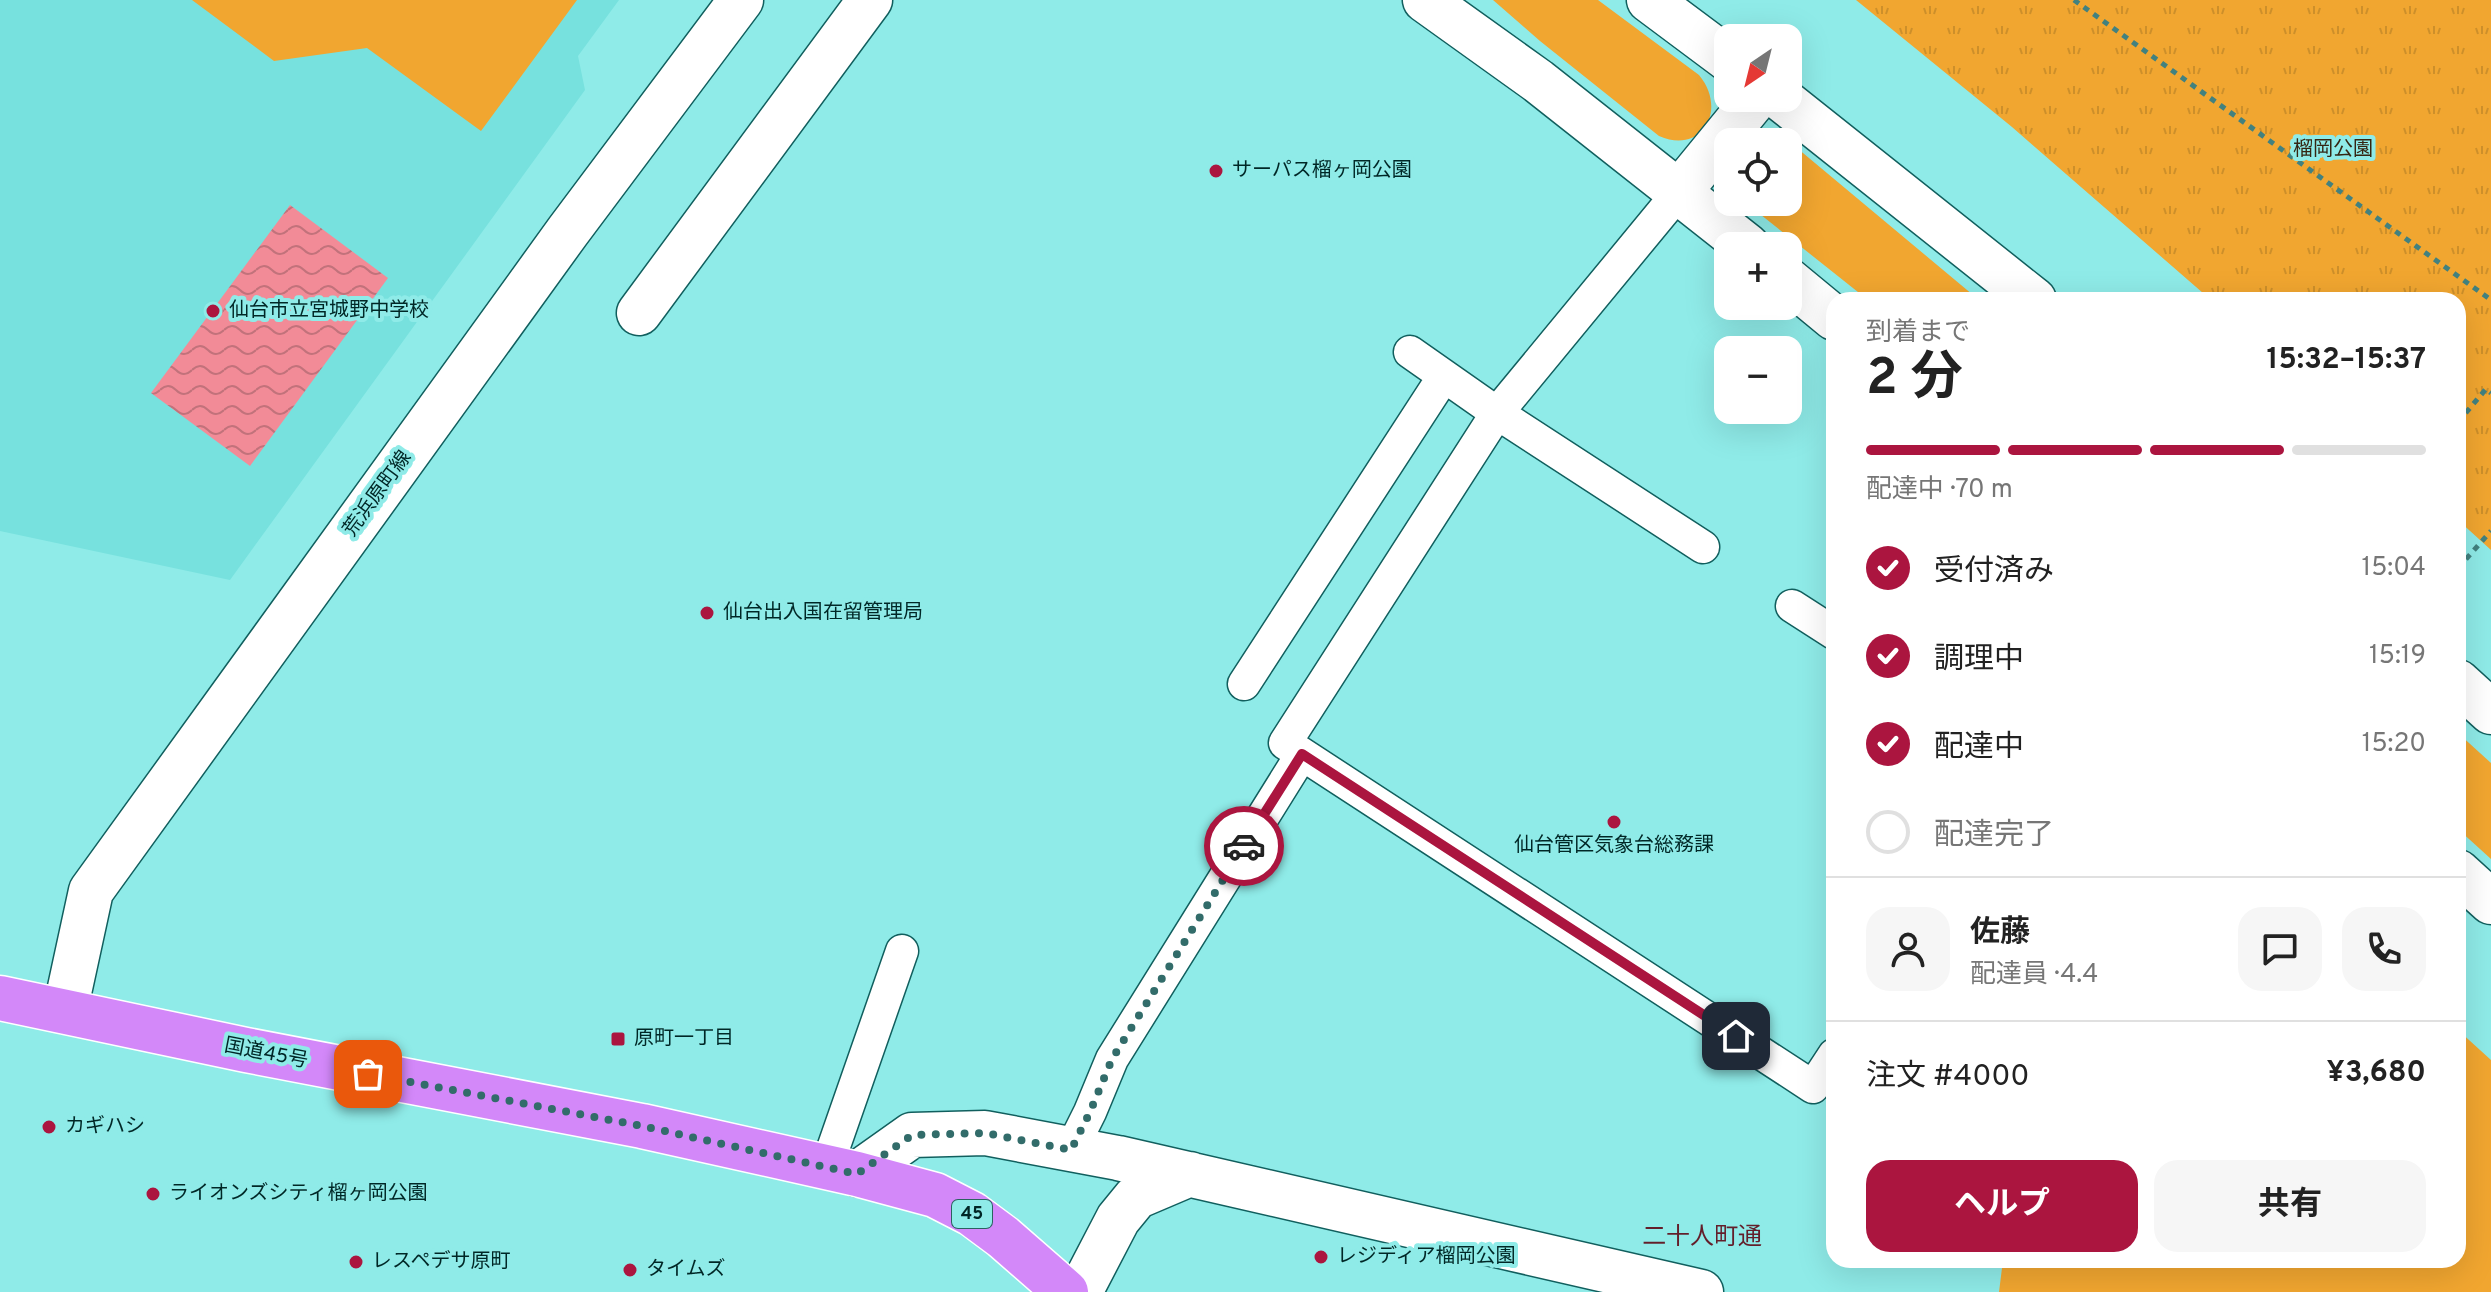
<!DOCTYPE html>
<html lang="ja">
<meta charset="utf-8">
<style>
:root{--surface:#fff;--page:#f6f6f6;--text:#222;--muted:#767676;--line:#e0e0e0;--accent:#ab153f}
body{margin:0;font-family:Overpass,"Noto Sans JP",sans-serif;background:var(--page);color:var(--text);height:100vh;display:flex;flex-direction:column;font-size:30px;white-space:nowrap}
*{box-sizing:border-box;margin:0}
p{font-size:26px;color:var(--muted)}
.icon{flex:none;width:44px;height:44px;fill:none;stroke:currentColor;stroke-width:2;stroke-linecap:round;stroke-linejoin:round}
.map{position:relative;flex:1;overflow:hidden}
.side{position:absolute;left:1826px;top:292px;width:640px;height:976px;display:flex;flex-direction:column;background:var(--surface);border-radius:24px;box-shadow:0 8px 32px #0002}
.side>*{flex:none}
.needle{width:52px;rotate:215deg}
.controls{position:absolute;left:1714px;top:24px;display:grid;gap:16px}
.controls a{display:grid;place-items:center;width:88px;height:88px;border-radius:16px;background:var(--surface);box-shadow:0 8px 32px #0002;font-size:40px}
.pin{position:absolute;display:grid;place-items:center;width:68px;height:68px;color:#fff;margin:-34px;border-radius:16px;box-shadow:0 4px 12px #0006}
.courier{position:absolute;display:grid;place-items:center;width:80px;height:80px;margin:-40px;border:6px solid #ab153f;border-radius:50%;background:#fff;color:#222;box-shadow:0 2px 10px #0007}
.summary em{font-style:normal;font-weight:700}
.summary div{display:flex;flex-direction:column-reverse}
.summary{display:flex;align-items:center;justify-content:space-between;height:136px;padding:0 40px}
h1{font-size:52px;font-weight:700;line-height:60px}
.bar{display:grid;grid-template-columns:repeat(4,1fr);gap:12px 8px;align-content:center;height:96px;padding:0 40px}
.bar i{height:10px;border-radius:6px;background:var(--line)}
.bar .active{background:var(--accent)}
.bar p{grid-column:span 4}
.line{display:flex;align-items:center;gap:20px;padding:0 40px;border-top:2px solid var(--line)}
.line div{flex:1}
.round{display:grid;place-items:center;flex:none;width:84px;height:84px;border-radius:24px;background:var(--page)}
ol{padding:0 40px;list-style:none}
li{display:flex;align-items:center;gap:24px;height:88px}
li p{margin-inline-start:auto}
li .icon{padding:8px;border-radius:50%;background:var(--accent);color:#fff;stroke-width:4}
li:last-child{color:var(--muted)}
li i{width:44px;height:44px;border:4px solid var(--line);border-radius:50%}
.cta{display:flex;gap:16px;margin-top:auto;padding:16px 40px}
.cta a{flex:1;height:92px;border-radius:24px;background:var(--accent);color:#fff;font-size:32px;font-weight:700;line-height:92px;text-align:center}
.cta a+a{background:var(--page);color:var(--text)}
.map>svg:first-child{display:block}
.built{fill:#77e1de}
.grass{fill:#f1a630}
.park{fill:url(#park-tufts)}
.water{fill:url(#water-waves)}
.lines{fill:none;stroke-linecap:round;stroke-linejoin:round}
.lane-casing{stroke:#115f5e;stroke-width:35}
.street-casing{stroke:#115f5e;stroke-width:47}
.secondary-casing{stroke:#115f5e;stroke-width:47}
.highway-casing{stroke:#fff;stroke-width:47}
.path{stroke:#42817f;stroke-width:5;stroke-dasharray:6 6;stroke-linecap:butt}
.lane{stroke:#fff;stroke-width:32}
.street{stroke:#fff;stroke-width:44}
.secondary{stroke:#fff;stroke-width:44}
.highway{stroke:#d388f9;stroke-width:44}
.done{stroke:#326c6a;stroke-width:8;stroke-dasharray:0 14.4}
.route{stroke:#ab153f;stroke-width:10}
.poi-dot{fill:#ab153f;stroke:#8febe8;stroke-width:3}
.labels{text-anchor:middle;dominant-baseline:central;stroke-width:8;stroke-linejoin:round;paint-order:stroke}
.shield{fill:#8febe8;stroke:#2b6260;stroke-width:2}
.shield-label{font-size:18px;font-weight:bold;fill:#002726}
.park-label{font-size:20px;fill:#352613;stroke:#8febe8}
.poi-label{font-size:20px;fill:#002726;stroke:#8febe8;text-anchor:start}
.street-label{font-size:20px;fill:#002726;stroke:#8febe8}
.quarter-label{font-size:24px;fill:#631e2a;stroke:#8febe8}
</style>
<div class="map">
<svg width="2491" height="1292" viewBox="0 0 2491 1292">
<defs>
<pattern id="park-tufts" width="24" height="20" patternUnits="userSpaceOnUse" patternTransform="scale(2)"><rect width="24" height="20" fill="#f1a630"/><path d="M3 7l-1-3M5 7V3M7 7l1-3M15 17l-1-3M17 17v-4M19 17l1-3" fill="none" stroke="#cd8f2a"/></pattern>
<pattern id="water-waves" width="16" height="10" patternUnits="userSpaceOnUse" patternTransform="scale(2)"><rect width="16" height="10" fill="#f28b97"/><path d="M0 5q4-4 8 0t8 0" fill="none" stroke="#c2727b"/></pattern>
</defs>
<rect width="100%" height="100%" fill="#8febe8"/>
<!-- built -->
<path class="built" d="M0,0h619l-41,56 7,34 -355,490 -230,-49z"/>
<!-- grass -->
<path class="grass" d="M192,0h385l-96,131 -114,-83 -93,13z
M1493,0h105l101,75c29,35 3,80 -40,61l-119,-95z
M1788,143l9,5 182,152h-111l-122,-97 42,-1z
M2458,733l33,30v96l-33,-30z
M2458,1030l33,30v232h-492l4,-32h455z"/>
<!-- park -->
<path class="park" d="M1856,0h635v550l-33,-30v-220h-247l-199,-173z"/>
<!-- water -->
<path class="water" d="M290,205l98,73 -138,188 -99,-73z"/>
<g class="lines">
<!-- lane casing -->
<g class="lane-casing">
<path id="lane" d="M1680,191l-183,222 206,134
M1410,352l87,61 -212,330 528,344 21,-32
M1792,606l42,27
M1244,684l200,-308
M1071,1150l19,-38 22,-53 190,-305
M827,1166l75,-215"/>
</g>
<!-- street casing -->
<g class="street-casing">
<path id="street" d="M1680,191l76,-93
M639,313l231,-313"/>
</g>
<!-- secondary casing -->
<g class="secondary-casing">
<path id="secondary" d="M1425,0l113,81 209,165
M1649,0l79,59
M1780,98l254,202
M1788,280l46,38
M2458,682l33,30
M2458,872l33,30
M65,1011l26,-120 477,-660 173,-231
M857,1174l55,-39 73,-2 133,25 583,134
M1080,1292l38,-73 18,-22 54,-23"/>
</g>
<!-- highway casing -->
<g class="highway-casing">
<path id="highway" d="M0,998l246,52 396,76 215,48 78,21 37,19 31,23 63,55"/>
</g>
<!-- path -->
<path class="path" d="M2074,0l417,300
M2458,422l28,-33 5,4
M2458,568l33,-37"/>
<!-- lane -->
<use href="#lane" class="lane"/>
<!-- street -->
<use href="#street" class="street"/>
<!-- secondary -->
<use href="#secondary" class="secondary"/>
<!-- highway -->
<use href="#highway" class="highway"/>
</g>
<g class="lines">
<!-- done -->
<path class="done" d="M368,1074l274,52 215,48 55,-39 73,-2 86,17 19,-38 22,-53 132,-213"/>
<!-- route -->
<path class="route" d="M1244,846l58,-92 434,282"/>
</g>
<!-- markers -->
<g class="poi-dot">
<circle cx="1216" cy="171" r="8"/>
<circle cx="213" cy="311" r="8"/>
<circle cx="707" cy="613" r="8"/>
<circle cx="1614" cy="822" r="8"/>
<rect x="610" y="1031" width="16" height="16" rx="4"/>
<circle cx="49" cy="1127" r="8"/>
<circle cx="153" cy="1194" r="8"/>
<circle cx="1321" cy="1257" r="8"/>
<circle cx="356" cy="1262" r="8"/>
<circle cx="630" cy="1270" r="8"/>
</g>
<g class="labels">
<!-- shield labels -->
<rect class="shield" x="952" y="1200" width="40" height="28" rx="6"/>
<g class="shield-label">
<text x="972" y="1214">45</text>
</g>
<!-- park labels -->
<g class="park-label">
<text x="2333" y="150">榴岡公園</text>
</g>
<!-- poi labels -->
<g class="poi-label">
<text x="1232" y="171">サーパス榴ヶ岡公園</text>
<text x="229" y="311">仙台市立宮城野中学校</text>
<text x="723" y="613">仙台出入国在留管理局</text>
<text x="1614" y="846" text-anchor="middle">仙台管区気象台総務課</text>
<text x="634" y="1039">原町一丁目</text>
<text x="65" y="1127">カギハシ</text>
<text x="169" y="1194">ライオンズシティ榴ヶ岡公園</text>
<text x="1337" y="1257">レジディア榴岡公園</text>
<text x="372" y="1262">レスペデサ原町</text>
<text x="646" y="1270">タイムズ</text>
</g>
<!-- street labels -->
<g class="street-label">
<text transform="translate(378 494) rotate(-54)">荒浜原町線</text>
<text transform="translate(266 1054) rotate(11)">国道45号</text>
</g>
<!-- quarter labels -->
<g class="quarter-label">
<text x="1702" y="1238">二十人町通</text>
</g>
</g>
</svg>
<div class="controls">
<a><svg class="needle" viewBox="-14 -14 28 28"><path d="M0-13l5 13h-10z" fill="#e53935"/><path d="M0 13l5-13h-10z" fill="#767676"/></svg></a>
<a><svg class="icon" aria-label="locate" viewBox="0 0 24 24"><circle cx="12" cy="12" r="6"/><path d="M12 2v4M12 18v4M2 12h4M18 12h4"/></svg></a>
<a>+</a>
<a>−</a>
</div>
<div class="pin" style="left:368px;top:1074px;background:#ea580c"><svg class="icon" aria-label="bag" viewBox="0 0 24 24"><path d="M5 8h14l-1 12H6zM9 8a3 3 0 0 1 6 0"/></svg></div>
<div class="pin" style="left:1736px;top:1036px;background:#1f2937"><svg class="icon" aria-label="home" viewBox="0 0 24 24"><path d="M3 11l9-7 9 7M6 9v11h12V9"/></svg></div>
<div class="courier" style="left:1244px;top:846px"><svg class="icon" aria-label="car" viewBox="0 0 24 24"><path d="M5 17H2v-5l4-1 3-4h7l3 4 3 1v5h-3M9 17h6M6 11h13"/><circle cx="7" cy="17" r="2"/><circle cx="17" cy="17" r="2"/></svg></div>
<section class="side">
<div class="summary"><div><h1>2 分</h1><p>到着まで</p></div><em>15:32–15:37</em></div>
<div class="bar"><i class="active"></i><i class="active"></i><i class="active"></i><i></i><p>配達中 · 70 m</p></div>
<ol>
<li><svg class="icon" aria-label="check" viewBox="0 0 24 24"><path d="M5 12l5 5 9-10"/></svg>受付済み<p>15:04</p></li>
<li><svg class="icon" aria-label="check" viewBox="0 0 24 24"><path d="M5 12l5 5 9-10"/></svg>調理中<p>15:19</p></li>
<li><svg class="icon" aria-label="check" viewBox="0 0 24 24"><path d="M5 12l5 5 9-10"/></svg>配達中<p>15:20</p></li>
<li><i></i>配達完了</li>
</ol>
<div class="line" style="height:144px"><a class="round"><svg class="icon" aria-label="person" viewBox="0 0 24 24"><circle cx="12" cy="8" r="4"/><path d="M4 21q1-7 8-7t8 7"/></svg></a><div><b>佐藤</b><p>配達員 · 4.4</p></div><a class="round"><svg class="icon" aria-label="chat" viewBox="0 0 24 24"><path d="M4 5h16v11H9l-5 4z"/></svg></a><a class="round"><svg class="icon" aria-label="phone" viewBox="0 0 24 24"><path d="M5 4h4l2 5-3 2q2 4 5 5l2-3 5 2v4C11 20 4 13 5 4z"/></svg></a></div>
<div class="line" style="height:104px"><div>注文 #4000</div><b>¥3,680</b></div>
<div class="cta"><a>ヘルプ</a><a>共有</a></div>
</section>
</div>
